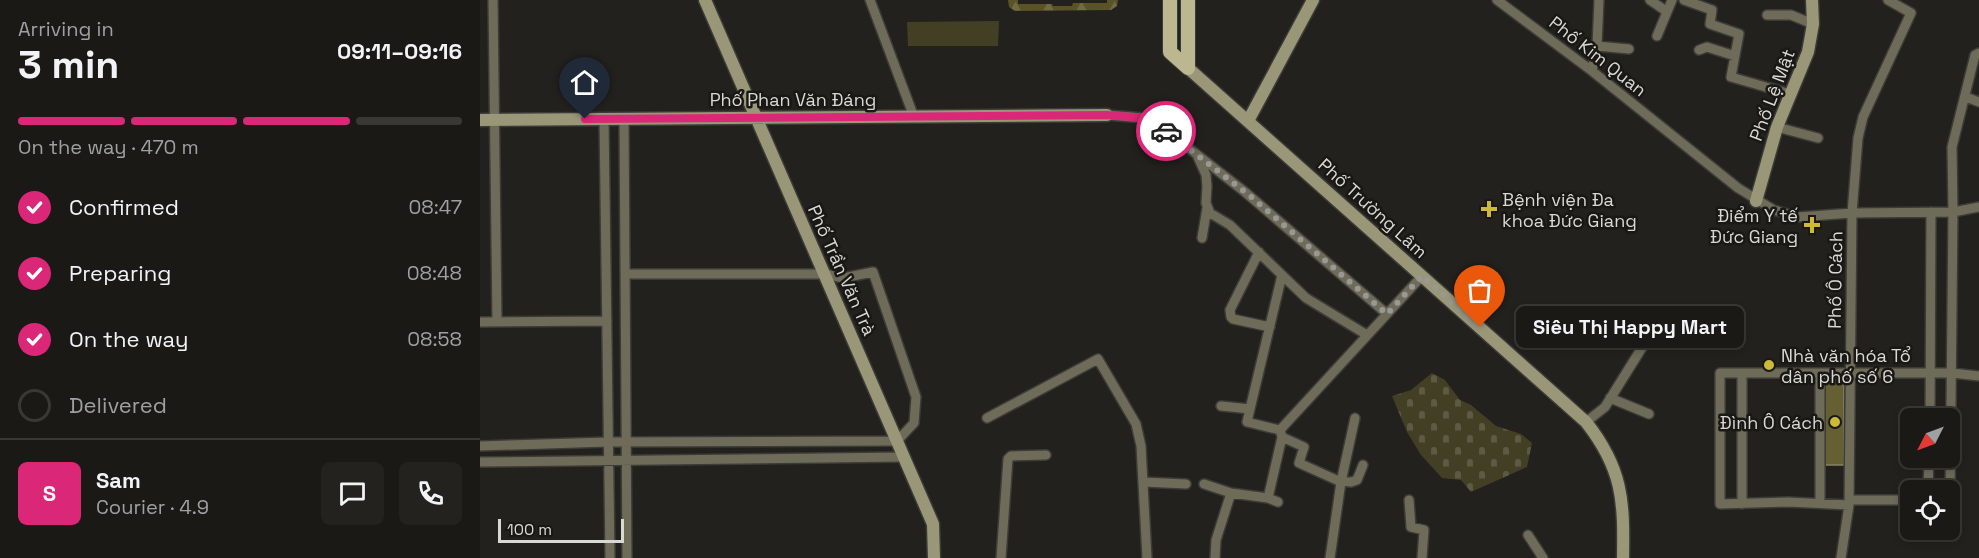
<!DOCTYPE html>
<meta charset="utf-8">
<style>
:root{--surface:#1a1916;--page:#23221f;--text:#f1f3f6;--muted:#9fa0a1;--line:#383835;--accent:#db2777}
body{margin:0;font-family:"Space Grotesk",sans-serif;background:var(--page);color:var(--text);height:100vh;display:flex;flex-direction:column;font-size:22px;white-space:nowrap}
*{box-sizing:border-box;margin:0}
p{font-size:20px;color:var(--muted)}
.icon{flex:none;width:33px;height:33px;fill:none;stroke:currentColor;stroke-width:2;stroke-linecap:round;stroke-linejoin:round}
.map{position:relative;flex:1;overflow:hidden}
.details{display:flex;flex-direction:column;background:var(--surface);width:480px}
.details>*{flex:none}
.needle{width:39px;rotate:228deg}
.buttons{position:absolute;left:1420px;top:408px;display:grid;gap:12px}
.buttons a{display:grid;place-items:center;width:60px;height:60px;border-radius:9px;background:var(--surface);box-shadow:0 3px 9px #0003,0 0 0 2px var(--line);font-size:30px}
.scale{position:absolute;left:18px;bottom:15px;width:126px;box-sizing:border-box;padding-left:6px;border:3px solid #d8d8d4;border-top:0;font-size:16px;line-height:21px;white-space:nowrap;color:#d8d8d4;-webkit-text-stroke:4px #191814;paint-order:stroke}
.pin{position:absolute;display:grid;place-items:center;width:51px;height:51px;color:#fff;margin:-62px -26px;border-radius:50% 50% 50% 0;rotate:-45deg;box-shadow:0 0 6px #0007}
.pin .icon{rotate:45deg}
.courier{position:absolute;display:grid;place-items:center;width:60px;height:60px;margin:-30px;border:4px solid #db2777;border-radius:50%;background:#fff;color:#222;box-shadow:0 2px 8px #0007}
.bubble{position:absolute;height:42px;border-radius:9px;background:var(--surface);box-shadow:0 3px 9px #0003,0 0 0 2px var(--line);font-size:20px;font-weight:700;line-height:42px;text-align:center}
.summary em{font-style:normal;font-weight:700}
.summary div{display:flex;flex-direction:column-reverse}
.summary{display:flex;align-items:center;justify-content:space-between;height:102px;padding:0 18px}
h1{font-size:39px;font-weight:700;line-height:45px}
.bar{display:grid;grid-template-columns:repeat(4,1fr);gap:9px 6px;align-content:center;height:72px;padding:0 18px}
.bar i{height:8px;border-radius:4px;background:var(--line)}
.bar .active{background:var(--accent)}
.bar p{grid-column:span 4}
.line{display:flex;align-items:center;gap:15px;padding:0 18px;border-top:2px solid var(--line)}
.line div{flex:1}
.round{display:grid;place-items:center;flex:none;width:63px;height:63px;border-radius:9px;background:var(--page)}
ol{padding:0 18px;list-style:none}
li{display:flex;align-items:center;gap:18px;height:66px}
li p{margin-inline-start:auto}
li .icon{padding:6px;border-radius:50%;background:var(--accent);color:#fff;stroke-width:4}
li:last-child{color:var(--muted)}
li i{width:33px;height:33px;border:3px solid var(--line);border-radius:50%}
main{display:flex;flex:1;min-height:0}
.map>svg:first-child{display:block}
.grass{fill:#433f25}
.forest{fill:url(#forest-firs)}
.cemetery{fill:url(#cemetery-stones)}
.water{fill:#665f34;stroke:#888364;stroke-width:1.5}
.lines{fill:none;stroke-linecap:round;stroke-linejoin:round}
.street-casing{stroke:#3b3b37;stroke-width:12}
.secondary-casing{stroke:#3b3b37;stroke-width:15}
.primary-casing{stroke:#3b3b37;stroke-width:16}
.street{stroke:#6e6b59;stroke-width:9}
.secondary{stroke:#9a9678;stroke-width:12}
.primary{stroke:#bcb790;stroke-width:14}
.done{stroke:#989894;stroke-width:6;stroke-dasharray:0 10.8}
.route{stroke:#db2777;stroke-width:8}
.poi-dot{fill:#ccb939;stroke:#191814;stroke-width:2}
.labels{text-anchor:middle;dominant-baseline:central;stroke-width:5;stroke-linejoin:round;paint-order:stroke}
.street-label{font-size:18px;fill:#d8d8d4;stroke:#191814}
.poi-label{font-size:18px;fill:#d8d8d4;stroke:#191814;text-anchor:start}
</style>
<main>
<section class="details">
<div class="summary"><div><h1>3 min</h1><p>Arriving in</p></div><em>09:11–09:16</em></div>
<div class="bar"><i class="active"></i><i class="active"></i><i class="active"></i><i></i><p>On the way · 470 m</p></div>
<ol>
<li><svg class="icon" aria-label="check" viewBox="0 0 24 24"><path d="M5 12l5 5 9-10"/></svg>Confirmed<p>08:47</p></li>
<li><svg class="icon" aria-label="check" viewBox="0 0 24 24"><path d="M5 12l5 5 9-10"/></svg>Preparing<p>08:48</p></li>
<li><svg class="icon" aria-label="check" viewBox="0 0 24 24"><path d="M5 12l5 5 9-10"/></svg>On the way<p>08:58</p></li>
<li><i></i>Delivered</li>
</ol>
<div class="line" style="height:108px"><b class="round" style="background:var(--accent);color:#fff">S</b><div><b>Sam</b><p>Courier · 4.9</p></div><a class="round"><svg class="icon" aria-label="chat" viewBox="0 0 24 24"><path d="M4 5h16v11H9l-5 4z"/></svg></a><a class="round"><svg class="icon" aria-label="phone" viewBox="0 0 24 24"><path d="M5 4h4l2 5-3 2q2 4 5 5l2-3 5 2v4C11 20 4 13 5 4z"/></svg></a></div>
</section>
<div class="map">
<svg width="1499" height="558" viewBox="0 0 1499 558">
<defs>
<pattern id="forest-firs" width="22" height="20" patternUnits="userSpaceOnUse" patternTransform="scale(1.5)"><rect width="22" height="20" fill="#595327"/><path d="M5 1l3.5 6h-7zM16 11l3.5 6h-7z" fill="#706b45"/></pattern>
<pattern id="cemetery-stones" width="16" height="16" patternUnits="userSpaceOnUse" patternTransform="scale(1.5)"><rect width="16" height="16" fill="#433f25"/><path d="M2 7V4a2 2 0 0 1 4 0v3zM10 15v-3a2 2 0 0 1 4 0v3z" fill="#5d5a44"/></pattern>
</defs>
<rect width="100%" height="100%" fill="#22211d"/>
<!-- grass -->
<path class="grass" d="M519,21l-1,25h-90l-1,-24z"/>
<!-- forest -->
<path class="forest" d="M528,0h10v4h34l1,2h19l1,-3h34v-3h11l-1,6 -6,4 -96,1 -6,-4z"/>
<!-- cemetery -->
<path class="cemetery" d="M952,373l13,7 15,20 11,5 25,21 25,8 11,9 -5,24 -56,25 -10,-12 -19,-2 -21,-23 -14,-23 -15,-36 19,-6z"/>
<!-- water -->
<path class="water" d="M1345,380h19v85h-19z"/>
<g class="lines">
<!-- street casing -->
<g class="street-casing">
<path id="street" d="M13,0l4,322
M390,0l44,117
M1017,0l95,71 146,117 36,22 24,7 54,-4 101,-1 26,-5
M1170,0l16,11
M1204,0l28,10 -2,14 29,10 -8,43 59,17
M1287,15h24l22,9
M1177,36l15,-36
M1117,46l32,3
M1219,50l8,-3 28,9
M1112,71l5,-25 2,-46
M1486,97l13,5
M627,115l37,3 15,7 86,67 142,122
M124,119l6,439
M144,119l3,439
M1297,127l41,11
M717,155l9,20 1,11 -1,17 4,10 20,12 76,73 61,37
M722,238l5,-30
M779,252l-29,58 1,7 2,2 37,8
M0,322l127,-1
M1262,373v131
M1130,398l39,16
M741,406l29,3 -3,13 33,8
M770,409l32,-134
M507,418l111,-59 38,65 5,22 6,112
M1450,418l1,-206
M1106,422l19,-15 43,-69
M800,430l142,-154
M800,430l2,7 22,10 -5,16 42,19 -11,76
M0,446l128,-4 289,-1 17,-18 2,-26 -43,-125 -30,6 -18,-4h-200
M0,462l424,-5
M861,481l10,1 6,-2 6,-15
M663,482l43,2
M861,482l14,-64
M724,484l27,9 37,5 10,4
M1448,490l1,-32
M788,498l14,-61
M929,500l2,27 13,3 -2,28
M1369,500h62
M1470,500l3,-288 -1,-65 23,-92 4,-2
M1340,503v-130
M1369,505l-61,-3 -68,2v-131h232l27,3
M1048,535l15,23
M521,558l7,-99 3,-3 35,-1
M735,558l1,-18 15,-47
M1361,558l8,-53 3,-292 6,-75 5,-21 48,-104 -23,-13"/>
</g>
<!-- secondary casing -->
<g class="secondary-casing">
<path id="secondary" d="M225,0l228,524 1,34
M708,68l398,354c37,47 38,79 37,136
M0,120l627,-5
M768,121l65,-121
M1276,201l21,-74 31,-75 5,-28 -1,-24"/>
</g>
<!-- primary casing -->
<g class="primary-casing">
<path id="primary" d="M690,0v52l18,16
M708,0v68"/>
</g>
<!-- street -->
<use href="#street" class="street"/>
<!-- secondary -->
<use href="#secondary" class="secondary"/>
<!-- primary -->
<use href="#primary" class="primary"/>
</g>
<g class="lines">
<!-- done -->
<path class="done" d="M686,131l83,64 138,119 35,-38 58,51"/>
<!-- route -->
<path class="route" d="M105,119l522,-4 37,3 22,13"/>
</g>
<!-- markers -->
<g class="poi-dot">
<path d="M1006 200h6v6h6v6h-6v6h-6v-6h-6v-6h6z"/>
<path d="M1329 216h6v6h6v6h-6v6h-6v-6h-6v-6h6z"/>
<circle cx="1289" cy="365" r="6"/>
<circle cx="1355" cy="422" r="6"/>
</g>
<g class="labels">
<!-- street labels -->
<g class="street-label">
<text transform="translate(1118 56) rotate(38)">Phố Kim Quan</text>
<text transform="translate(1292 95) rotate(-69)">Phố Lệ Mật</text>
<text x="313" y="99">Phố Phan Văn Đáng</text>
<text transform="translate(893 208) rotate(42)">Phố Trường Lâm</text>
<text transform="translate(362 270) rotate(66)">Phố Trần Văn Trà</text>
<text transform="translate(1355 280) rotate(-89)">Phố Ô Cách</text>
</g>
<!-- poi labels -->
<g class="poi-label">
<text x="1022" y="199">Bệnh viện Đa<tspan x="1022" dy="21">khoa Đức Giang</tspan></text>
<text x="1318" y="215" text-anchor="end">Điểm Y tế<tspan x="1318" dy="21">Đức Giang</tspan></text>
<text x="1301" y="355">Nhà văn hóa Tổ<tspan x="1301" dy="21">dân phố số 6</tspan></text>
<text x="1343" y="422" text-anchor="end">Đình Ô Cách</text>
</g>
</g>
</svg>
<div class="buttons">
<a><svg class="needle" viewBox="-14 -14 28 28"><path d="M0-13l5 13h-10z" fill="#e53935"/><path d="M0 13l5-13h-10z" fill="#9fa0a1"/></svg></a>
<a><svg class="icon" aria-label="locate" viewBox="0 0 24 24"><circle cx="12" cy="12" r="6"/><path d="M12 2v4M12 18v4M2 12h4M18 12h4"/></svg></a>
</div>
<div class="scale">100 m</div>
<div class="pin" style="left:1000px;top:327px;background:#ea580c"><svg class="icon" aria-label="bag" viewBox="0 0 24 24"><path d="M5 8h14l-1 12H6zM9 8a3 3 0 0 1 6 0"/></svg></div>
<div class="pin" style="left:105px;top:119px;background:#1f2937"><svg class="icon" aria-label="home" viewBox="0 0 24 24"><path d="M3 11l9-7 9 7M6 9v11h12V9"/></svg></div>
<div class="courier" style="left:686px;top:131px"><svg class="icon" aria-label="car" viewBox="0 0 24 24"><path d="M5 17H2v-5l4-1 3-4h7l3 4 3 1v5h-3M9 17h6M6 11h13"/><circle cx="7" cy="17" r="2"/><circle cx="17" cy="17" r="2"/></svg></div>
<div class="bubble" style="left:1036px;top:306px;width:228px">Siêu Thị Happy Mart</div>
</div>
</main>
